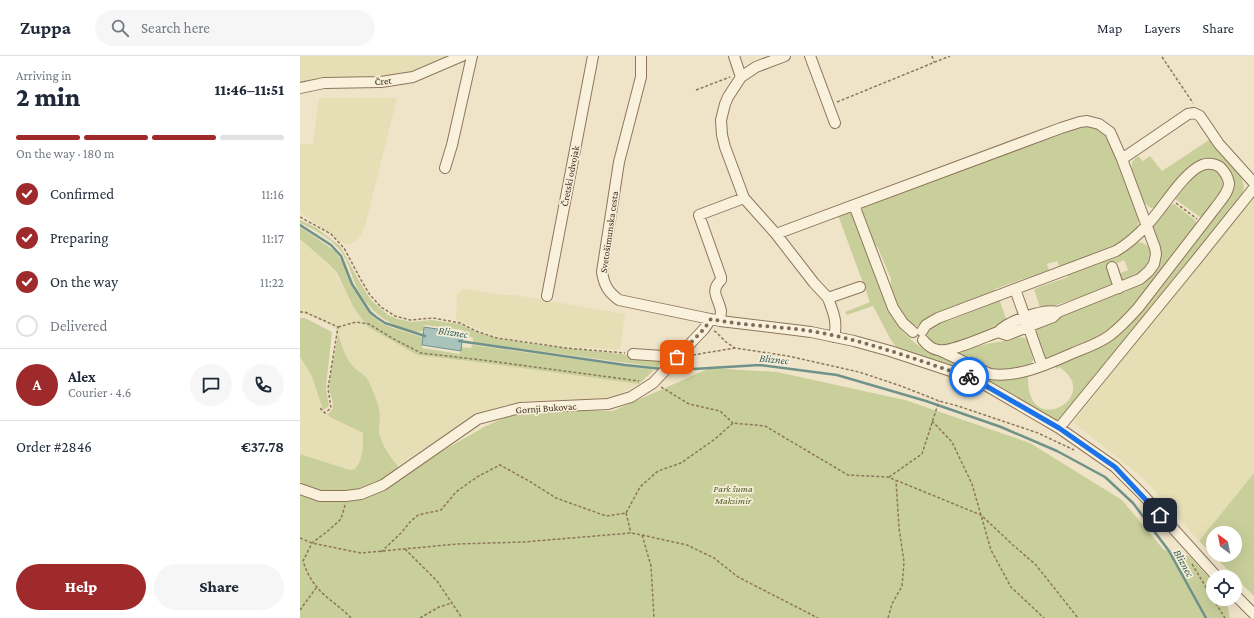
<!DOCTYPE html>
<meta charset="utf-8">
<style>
:root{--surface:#fff;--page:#f6f6f7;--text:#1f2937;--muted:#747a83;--line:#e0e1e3;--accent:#9e2a2b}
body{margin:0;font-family:"Crimson Pro",serif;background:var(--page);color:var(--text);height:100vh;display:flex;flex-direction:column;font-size:15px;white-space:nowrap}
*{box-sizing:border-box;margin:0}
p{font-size:13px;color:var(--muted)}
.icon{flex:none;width:22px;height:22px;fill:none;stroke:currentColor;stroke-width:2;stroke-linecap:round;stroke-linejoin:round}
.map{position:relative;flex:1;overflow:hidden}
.sheet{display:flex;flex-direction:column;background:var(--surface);width:300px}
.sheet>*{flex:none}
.needle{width:26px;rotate:328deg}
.fabs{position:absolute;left:906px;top:470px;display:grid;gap:8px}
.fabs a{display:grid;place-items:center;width:36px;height:36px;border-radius:50%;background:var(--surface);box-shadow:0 4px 16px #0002;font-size:20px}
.pin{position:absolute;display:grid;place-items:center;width:34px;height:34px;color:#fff;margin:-17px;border-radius:8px;box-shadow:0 2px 6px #0006}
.courier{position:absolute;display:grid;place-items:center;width:40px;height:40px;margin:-20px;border:3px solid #1a73e8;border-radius:50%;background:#fff;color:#222;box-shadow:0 1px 5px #0007}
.summary em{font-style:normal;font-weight:800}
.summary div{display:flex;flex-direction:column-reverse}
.summary{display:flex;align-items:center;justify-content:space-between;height:68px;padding:0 16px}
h1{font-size:26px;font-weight:800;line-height:30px}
.bar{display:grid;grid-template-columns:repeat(4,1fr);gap:6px 4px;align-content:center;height:48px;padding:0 16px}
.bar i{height:5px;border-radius:3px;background:var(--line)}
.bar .active{background:var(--accent)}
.bar p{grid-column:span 4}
.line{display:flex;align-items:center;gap:10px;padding:0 16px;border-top:1px solid var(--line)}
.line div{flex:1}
.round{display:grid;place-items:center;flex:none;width:42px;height:42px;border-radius:21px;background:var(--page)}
ol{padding:0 16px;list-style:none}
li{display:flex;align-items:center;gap:12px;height:44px}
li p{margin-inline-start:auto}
li .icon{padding:4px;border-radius:50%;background:var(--accent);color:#fff;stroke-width:4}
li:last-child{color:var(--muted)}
li i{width:22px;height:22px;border:2px solid var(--line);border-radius:50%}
.action{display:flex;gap:8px;margin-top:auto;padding:8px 16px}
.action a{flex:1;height:46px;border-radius:24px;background:var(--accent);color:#fff;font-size:16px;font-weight:800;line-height:46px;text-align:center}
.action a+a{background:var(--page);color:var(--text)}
header{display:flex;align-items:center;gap:24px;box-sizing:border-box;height:56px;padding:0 20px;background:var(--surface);border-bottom:1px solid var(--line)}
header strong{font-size:19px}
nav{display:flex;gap:22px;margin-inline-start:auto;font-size:14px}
.search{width:280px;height:36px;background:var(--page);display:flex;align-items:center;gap:10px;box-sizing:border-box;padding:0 14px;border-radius:22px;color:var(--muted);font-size:15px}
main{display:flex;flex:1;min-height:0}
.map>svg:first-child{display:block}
.farmland{fill:#e6deb5}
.green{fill:#c9cf9b}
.water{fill:#a9c4bc;stroke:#6f938a}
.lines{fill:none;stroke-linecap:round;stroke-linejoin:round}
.stream{stroke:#6f938a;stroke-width:2.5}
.minor-casing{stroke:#8d765c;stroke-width:12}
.path{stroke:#8d765c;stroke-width:1.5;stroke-dasharray:3 2;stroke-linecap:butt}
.minor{stroke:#faf1dc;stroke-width:10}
.done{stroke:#7c6e5b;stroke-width:4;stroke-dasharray:0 7.2}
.route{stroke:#1a73e8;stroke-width:5}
.labels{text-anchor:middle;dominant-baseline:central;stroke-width:3.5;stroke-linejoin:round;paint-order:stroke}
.street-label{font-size:10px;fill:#3d2e20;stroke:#f7eed8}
.park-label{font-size:10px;font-style:italic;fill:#4d5a26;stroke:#f7eed8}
.water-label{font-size:11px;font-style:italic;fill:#2f5d5a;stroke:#f7eed8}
</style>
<header>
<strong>Zuppa</strong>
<div class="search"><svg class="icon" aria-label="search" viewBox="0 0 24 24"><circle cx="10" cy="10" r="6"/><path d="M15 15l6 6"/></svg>Search here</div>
<nav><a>Map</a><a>Layers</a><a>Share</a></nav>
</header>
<main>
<section class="sheet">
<div class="summary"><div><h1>2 min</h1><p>Arriving in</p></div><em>11:46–11:51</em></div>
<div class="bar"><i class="active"></i><i class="active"></i><i class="active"></i><i></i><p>On the way · 180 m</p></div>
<ol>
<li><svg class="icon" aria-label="check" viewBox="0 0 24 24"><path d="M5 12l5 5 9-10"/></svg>Confirmed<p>11:16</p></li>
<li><svg class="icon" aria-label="check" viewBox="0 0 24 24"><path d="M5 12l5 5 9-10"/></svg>Preparing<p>11:17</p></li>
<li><svg class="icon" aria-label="check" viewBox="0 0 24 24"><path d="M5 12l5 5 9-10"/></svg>On the way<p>11:22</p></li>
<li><i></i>Delivered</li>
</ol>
<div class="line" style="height:72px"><b class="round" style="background:var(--accent);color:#fff">A</b><div><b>Alex</b><p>Courier · 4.6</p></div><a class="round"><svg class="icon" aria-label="chat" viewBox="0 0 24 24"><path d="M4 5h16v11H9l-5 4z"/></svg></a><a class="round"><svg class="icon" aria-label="phone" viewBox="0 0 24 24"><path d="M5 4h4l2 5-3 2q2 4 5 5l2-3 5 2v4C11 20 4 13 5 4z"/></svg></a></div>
<div class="line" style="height:52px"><div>Order #2846</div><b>€37.78</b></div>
<div class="action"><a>Help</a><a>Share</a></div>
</section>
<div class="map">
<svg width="954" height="562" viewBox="0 0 954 562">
<rect width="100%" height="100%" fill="#f0e4c8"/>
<!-- farmland -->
<path class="farmland" d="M0,0h149l-36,17 -17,5 -68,1 -28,4z
M19,42h78l-33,132 -6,9 -7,5 -8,-1 -43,-30v-69h13z
M954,138v279l-55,68 -56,-63 -70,-56z
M0,183l30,26 38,62 49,28 59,7 163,22 -23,11 -15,4 -77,2 -31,8 -30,15 -66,42 -16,-27 -2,-8 1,-13 -15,-43 -11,-8 -6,-7 -12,-30 -6,-6 -30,-11z
M164,233l37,6h14l110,19 -5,36 -63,-4 -58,-9 -16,-6 -27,-11 1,-26z
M0,301l6,9 6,11 10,30 8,10 33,16v22l-3,9 -4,5 -6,1 -50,-16z"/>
<!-- green -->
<path class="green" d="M901,67l40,53 3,11 -2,10 -181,227 -87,-48 -77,-28 -6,-8 -18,-34 -26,9 -2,-3 25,-10 -32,-87 15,-6 40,108 10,15 12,11 13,9 48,18 52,4c0,5 0,11 1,16 8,44 72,4 30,-23l-2,2 -1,-1v-2l54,-28 121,-148 -22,-31 -51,48 -7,1 -8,-6 -13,-32 2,-1c-1,-7 1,-9 6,-13l5,5 7,-5 12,15 47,-31 -10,-15z
M787,69c6,2 12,4 16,8 15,15 29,65 36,86l-2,10 -19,17 -54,21 -1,-2 -4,1 -2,-5 -10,3 2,6 -54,19 1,3 -66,24 -13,10h-5l-14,-14 -7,-21v-12l-13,-31 -4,-5 -13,-36 220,-81z
M912,111l11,8 2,13 -22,28 -3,1 -25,-18 24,-29z
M874,148l21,16 2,6 -69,87 -23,20 -16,8 -44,17h-2l-9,-28 29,-17 83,-33 8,-7 5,-9 -7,-36 18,-23z
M0,164l15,7 25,19 18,33 13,21 17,15 10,4 13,3 20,-2 21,3 8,1 14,7 22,7 36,6 133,15 -8,8 -184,-25v-4l-10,-4v-4l-39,-5 -1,6c-8,2 -15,-1 -23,-4 -22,-8 -37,-24 -46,-46 -4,-11 -7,-22 -14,-31 -10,-12 -26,-21 -40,-27z
M0,171l35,24 9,14 7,19 22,33 10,7 10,4 29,9v11l38,6 1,-7 10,1 1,-3 182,25 -15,14 -163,-22 -59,-7 -49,-28 -14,-19 -17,-35 -7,-8 -30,-26z
M841,186l7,4c2,4 3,8 1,12 -3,15 -15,19 -28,23l-3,-7 10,-4 -4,-10 -15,7 5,19 -61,20 -13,2 -6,-19 34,-12 -1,-3 69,-31z
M699,243l8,22c-15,8 -65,37 -78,18 -3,-4 -3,-7 -1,-11l17,-9 3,2 41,-16 3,-3z
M0,262h5l27,14 -6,55 3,19 -5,4 -2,-3 -10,-30 -6,-11 -6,-9z
M38,278c4,11 7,23 14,31 5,6 12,8 16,15 5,11 12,25 12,38 0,4 -1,8 -1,13 1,12 16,33 25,42l80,-46 35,-16h94l97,-43 67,4 128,28 125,43 92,57 42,50 25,6 24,26v17h13l4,19h-930v-164l50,16 5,-1c9,-11 8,-23 8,-36l-33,-16 -3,-3c12,-6 2,-18 2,-28 1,-14 7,-36 9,-52z
M721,281l6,2 6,20v2l-3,3 -22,6 -13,1 -37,-17v-3c21,-7 43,-8 63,-14z
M954,417v123l-41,-41h22v-22h-22v22l-14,-14z"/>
<!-- water -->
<path class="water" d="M124,271l39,6 -2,18 -39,-6z"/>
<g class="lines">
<!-- stream -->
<path class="stream" d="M0,169l31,20 10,11 11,28 18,28 6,5 9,6 40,13
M159,285l166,24 37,4
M369,314h7l84,-5 77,10 89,26 75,26 56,24 48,26 28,26 36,48 37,67"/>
<!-- minor casing -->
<g class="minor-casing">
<path id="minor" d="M341,0v21l-22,85 -17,110c2,13 6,20 17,28l101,21 91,11 43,9 36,10 85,28 84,49 56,39 28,28 74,82
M434,0l7,21
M485,0l-29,11 -15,10 -13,20 -3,7 -4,16 1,15 3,12 19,51 32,36 285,-106 19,-6 7,-1 12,3 11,8 12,27 33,89 1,6 -2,10 -5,7 -9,8 -82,33 -5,5 -46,18 -9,-3
M510,0l25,67
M0,32l24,-5 57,-1 32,-5 49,-21
M822,103l66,-45 6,-1 6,3 19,28 35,39
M145,112l7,-23 20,-89
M554,149l39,103 10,15 10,9
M476,178l38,49 14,15 32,-11
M812,211l7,21
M715,233l27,76
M247,240l46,-240
M528,242c5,14 10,24 6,39
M420,265c0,-3 1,-7 1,-10 -2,-13 -12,-19 0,-31v-3l-22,-62 45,-17
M622,275l4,-6 12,-7 178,-67c12,-7 22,-16 32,-27 15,-16 35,-51 54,-59 6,-2 13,-1 18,2 4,4 8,10 9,16 0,9 -8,17 -13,24l-78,101c-9,10 -18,20 -29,28 -11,8 -24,12 -36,17 -25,11 -55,25 -83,21l-51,-24
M623,284c4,5 9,9 15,10 12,3 48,-14 60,-18 10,-11 46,-24 60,-20
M333,298l44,3
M759,372l134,-164 61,-76
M0,433l20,7h26l15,-2 22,-9 95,-66 42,-11 88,-4 23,-7 22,-14 51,-54 7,-10
M935,539l19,19"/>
</g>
<!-- path -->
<path class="path" d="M632,0l2,6
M862,1l31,46
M396,34l34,-13
M537,46l113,-46
M876,147l21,16
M0,161l31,17 13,14 17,32 9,15 11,12 14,9 15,4 23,-2 27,5 16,8 21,7 69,10 59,5
M0,256h5l33,15 -10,61 3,20 -6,5 -6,-6
M38,271l18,-5 13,2 23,14 29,15 61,7 157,21
M414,275l2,1 10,10 9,6 53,8 71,16 42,14 38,15 19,5 80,27 36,17
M393,299l42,-7
M361,331l28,17 31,7 13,12
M632,365l20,21 20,42 19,66 20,37 33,31
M589,421l33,-23 17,-53
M45,449l-4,14 -12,11 -17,13 -9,18c3,9 7,18 13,25 8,11 25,21 35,32
M326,457l5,20
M342,479l45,10 27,13 24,19 80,41
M0,482l12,5 49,10 96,-9 67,-2 107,-9 11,2 9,31 3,52
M105,493l32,32 25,37
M81,496l20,-19 9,-11 8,-7 23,-5 15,-18 21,-15 23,-12 29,16 27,17 50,18 20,-3 14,-26 18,-16 23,-8 34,-24 18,-16 32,3 83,49 40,2 93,38 32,30 23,20 42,53
M892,508l21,35
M913,543l12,19
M0,554l16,-22
M120,562l19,-11 13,-4
M588,562l4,-14 10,-18 2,-24 -5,-34 -3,-47"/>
<!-- minor -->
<use href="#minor" class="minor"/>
</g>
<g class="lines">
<!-- done -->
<path class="done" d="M377,301l27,-28 7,-10c33,7 66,7 100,12 54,9 106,29 158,46"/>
<!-- route -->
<path class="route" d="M669,321l5,2 85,49 56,39 45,48"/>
</g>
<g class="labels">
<!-- street labels -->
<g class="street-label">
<text transform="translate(83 25) rotate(-6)">Čret</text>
<text transform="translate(270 120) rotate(-79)">Čretski odvojak</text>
<text transform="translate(309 176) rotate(-82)">Svetošimunska cesta</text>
<text transform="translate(246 352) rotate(-4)">Gornji Bukovac</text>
</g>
<!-- park labels -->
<g class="park-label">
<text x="433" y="432">Park šuma<tspan x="433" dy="12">Maksimir</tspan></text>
</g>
<!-- water labels -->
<g class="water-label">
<text transform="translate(153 276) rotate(8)">Bliznec</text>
<text transform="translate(474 303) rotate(6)">Bliznec</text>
<text transform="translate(884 507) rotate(61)">Bliznec</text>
</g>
</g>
</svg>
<div class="fabs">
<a><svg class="needle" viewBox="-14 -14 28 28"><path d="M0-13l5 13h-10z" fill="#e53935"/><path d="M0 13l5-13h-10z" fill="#747a83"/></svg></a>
<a><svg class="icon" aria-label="locate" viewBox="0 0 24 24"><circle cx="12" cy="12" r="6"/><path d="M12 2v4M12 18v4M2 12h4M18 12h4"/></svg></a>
</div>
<div class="pin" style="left:377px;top:301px;background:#ea580c"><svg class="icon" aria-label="bag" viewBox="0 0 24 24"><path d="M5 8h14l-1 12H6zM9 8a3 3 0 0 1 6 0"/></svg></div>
<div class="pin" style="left:860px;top:459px;background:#1f2937"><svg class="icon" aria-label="home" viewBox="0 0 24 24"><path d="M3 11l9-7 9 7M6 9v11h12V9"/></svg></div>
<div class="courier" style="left:669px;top:321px"><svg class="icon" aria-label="bike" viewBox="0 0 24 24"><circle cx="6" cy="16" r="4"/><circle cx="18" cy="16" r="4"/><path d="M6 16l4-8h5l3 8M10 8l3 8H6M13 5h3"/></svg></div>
</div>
</main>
